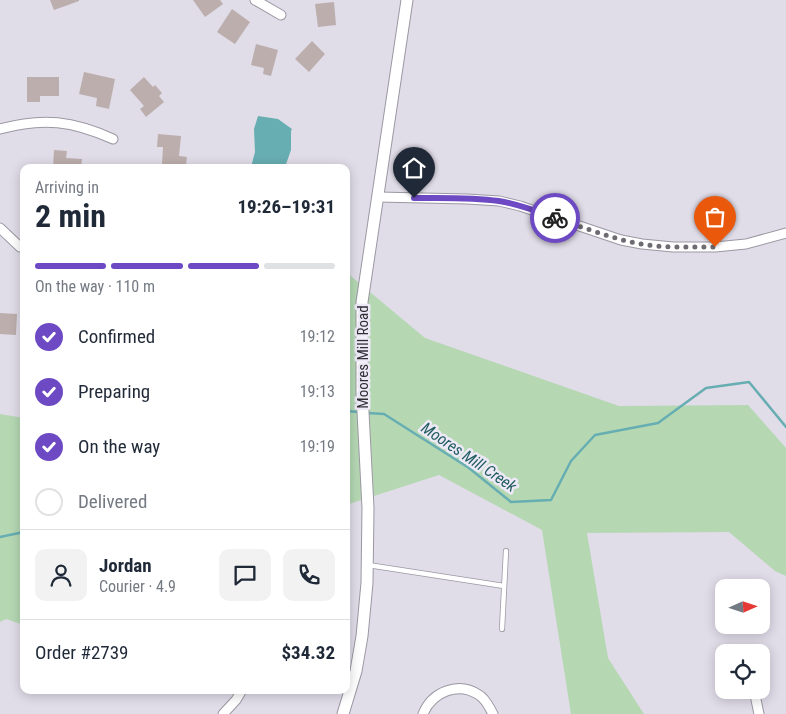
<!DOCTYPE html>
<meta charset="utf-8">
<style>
:root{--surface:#fff;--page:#f2f2f3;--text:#1f2937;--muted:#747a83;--line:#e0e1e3;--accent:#6d4ac3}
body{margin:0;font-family:"Roboto Condensed",sans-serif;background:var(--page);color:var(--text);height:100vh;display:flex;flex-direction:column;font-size:19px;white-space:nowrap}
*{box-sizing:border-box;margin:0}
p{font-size:16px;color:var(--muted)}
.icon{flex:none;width:28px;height:28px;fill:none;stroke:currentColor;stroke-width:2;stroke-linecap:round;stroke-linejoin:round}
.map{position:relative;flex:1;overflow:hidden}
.side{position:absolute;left:20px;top:164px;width:330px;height:530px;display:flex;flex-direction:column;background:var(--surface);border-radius:10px;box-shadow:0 2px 12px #0003}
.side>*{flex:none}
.needle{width:32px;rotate:87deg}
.controls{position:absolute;left:715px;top:579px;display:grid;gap:10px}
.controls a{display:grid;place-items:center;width:55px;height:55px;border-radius:10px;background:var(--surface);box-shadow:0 2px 12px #0003;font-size:25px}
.pin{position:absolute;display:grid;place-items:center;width:42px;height:42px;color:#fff;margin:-51px -21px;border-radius:50% 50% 50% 0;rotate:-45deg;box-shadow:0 0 5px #0007}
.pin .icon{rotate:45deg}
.courier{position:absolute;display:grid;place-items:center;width:50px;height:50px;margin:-25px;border:4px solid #6d4ac3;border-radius:50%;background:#fff;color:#222;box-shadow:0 1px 6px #0007}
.overview em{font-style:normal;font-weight:700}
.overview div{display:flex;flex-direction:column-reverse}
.overview{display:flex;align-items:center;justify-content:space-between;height:85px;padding:0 15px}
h1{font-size:32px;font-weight:700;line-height:38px}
.bar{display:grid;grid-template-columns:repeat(4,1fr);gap:8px 5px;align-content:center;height:60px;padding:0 15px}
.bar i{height:6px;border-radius:4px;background:var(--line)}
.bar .active{background:var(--accent)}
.bar p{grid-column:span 4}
.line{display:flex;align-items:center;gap:12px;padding:0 15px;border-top:1px solid var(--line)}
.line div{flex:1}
.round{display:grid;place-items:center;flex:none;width:52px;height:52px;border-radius:10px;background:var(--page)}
ol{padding:0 15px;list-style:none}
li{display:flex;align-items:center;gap:15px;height:55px}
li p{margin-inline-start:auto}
li .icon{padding:5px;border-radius:50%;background:var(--accent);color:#fff;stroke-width:4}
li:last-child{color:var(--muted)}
li i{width:28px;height:28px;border:2px solid var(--line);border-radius:50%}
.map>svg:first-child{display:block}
.green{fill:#b5d8b3}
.water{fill:#67aeb2}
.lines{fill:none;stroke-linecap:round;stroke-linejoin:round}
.stream{stroke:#67aeb2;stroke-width:2.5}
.building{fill:#bcaead}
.lane-casing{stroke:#9b98a3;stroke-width:6}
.street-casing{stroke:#9b98a3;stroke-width:11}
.secondary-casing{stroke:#9b98a3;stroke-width:13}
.lane{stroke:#fff;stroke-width:4.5}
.street{stroke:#fff;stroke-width:9}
.secondary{stroke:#fff;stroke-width:11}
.done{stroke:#6e6b72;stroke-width:5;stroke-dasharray:0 9}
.route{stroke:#6d4ac3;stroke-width:6}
.labels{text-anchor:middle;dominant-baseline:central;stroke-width:5;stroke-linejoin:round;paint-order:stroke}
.street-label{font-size:15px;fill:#302e33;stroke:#ede9f6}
.water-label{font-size:16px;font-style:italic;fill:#225e61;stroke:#ede9f6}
</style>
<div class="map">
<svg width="786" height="714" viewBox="0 0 786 714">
<rect width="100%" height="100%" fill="#e0dce8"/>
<!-- green -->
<path class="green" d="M346,272l79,66 194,68 129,-1 38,43v128l-11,-5 -46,-39 -142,1 21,125 36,56h-73l-29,-184 -103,-55 -93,30z
M0,414l24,4v207l-18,-6 -6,3z"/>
<!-- water -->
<path class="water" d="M258,116l20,3 14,10 -1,2v19l-6,17h-34l4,-15 -1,-23z"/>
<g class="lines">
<!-- stream -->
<path class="stream" d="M346,411l13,1
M367,413l17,1 85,54 42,34 40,-2 20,-39 24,-26 63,-12 48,-35 43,-6 37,45
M0,537l24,-5"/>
</g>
<!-- building -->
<path class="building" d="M50,0h29v1l-25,9z
M193,0h27l3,4 -18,13z
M334,2l2,23 -18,2 -3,-23z
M232,9l18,13 -15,22 -18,-12z
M312,41l13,13 -16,18 -14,-13z
M256,44l22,6 -7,26 -8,-2 1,-6 -13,-3z
M84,72l31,7 -6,30 -13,-3 1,-8 -18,-4z
M27,77h32v19h-19v6h-13z
M144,77l9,10 2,-2 7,8 -3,3 5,6 -18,15 -6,-8 4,-3 -14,-16z
M158,134l23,2 -2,20 8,1 -1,8 -24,-1 1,-17h-6z
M54,150l13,1 -1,7 16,1 -1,9h-28z
M0,313l17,1 -1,21 -16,-1z"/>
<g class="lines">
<!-- lane casing -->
<g class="lane-casing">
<path id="lane" d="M368,565l136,21
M502,629l4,-78"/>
</g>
<!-- street casing -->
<g class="street-casing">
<path id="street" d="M255,0l26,15
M0,129c43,-12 73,-8 113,10
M378,197l89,2 32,2 21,5 101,34 21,4 31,3h42l31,-3 40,-11
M0,228l20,19
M755,695l4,19
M223,714l13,-14 6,-10
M423,714c9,-22 35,-33 56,-19 7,4 10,12 14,19"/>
</g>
<!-- secondary casing -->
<g class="secondary-casing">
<path id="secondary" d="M343,714l13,-43 6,-35 5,-53 1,-75 -6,-115v-91l45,-302"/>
</g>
<!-- lane -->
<use href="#lane" class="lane"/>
<!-- street -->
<use href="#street" class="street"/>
<!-- secondary -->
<use href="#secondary" class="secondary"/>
</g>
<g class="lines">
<!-- done -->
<path class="done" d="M555,218c28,9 57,21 86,26 24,4 49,3 74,3"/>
<!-- route -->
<path class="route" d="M414,198c28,0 57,-1 85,3 19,3 38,10 56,17"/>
</g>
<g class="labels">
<!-- street labels -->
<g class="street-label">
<text transform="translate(363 357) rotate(-90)">Moores Mill Road</text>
</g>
<!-- water labels -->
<g class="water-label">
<text transform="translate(469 457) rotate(34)">Moores Mill Creek</text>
</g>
</g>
</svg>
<div class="controls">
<a><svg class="needle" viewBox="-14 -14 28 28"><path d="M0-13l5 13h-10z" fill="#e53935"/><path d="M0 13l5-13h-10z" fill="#747a83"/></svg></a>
<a><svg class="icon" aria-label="locate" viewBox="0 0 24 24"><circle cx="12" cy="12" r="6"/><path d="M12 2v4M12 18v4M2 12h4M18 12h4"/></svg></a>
</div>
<div class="pin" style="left:715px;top:247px;background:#ea580c"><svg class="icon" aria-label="bag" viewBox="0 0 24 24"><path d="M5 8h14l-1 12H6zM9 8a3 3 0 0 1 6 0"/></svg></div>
<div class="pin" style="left:414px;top:198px;background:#1f2937"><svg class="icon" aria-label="home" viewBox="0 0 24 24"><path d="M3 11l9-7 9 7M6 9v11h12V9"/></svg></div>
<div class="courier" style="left:555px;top:218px"><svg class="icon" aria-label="bike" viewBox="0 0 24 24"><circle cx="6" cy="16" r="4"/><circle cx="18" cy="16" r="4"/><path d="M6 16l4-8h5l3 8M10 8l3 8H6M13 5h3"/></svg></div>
<section class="side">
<div class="overview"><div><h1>2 min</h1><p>Arriving in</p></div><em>19:26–19:31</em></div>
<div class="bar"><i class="active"></i><i class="active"></i><i class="active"></i><i></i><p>On the way · 110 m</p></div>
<ol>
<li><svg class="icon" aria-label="check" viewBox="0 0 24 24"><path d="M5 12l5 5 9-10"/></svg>Confirmed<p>19:12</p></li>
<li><svg class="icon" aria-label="check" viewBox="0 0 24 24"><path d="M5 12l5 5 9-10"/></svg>Preparing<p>19:13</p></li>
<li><svg class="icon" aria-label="check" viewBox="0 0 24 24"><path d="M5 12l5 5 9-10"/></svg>On the way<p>19:19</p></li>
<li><i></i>Delivered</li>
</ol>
<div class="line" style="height:90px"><a class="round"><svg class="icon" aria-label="person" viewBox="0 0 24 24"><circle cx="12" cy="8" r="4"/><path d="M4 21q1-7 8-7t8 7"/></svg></a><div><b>Jordan</b><p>Courier · 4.9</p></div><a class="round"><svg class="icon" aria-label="chat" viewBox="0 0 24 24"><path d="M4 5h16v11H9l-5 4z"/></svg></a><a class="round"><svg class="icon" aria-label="phone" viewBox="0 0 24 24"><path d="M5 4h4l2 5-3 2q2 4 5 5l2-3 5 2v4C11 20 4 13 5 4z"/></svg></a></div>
<div class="line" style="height:65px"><div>Order #2739</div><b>$34.32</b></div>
</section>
</div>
